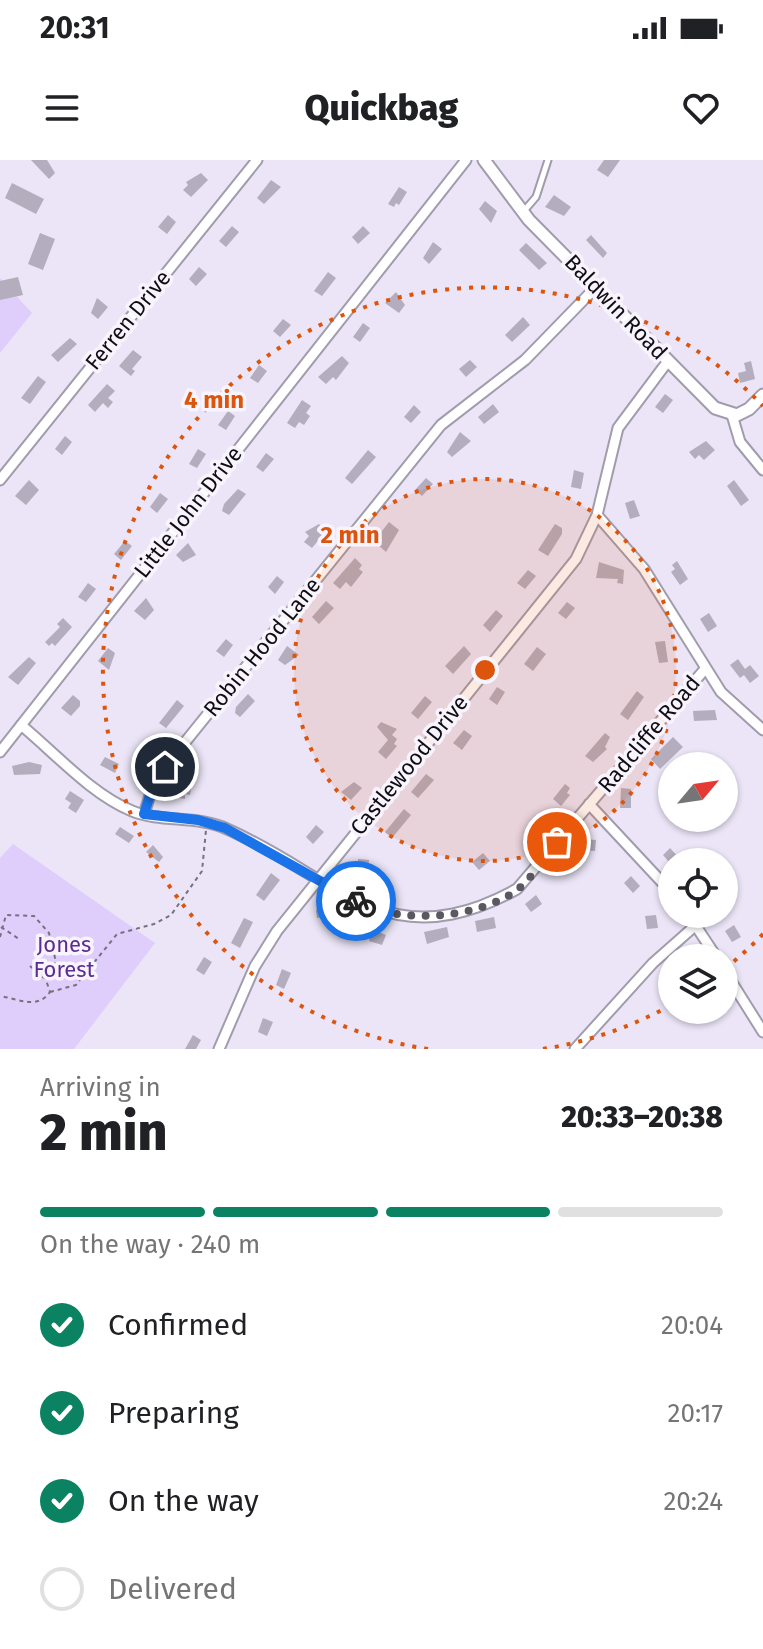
<!DOCTYPE html>
<meta charset="utf-8">
<style>
:root{--surface:#fff;--page:#f2f2f2;--text:#202124;--muted:#757577;--line:#e0e0e0;--accent:#0b8362}
body{margin:0;font-family:"Fira Sans",sans-serif;background:var(--page);color:var(--text);height:100vh;display:flex;flex-direction:column;font-size:30px;white-space:nowrap}
*{box-sizing:border-box;margin:0}
p{font-size:26px;color:var(--muted)}
.icon{flex:none;width:44px;height:44px;fill:none;stroke:currentColor;stroke-width:2;stroke-linecap:round;stroke-linejoin:round}
.map{position:relative;height:889px;overflow:hidden}
.side{display:flex;flex-direction:column;background:var(--surface);flex:1}
.side>*{flex:none}
.needle{width:52px;rotate:61deg}
.tools{position:absolute;left:658px;top:592px;display:grid;gap:16px}
.tools a{display:grid;place-items:center;width:80px;height:80px;border-radius:50%;background:var(--surface);box-shadow:0 2px 6px #0004;font-size:40px}
.pin{position:absolute;display:grid;place-items:center;width:68px;height:68px;color:#fff;margin:-34px;border:4px solid #fff;border-radius:50%;box-shadow:0 2px 8px #0007}
.courier{position:absolute;display:grid;place-items:center;width:80px;height:80px;margin:-40px;border:6px solid #1a73e8;border-radius:50%;background:#fff;color:#222;box-shadow:0 2px 10px #0007}
.headline em{font-style:normal;font-weight:800}
.headline div{display:flex;flex-direction:column-reverse}
.headline{display:flex;align-items:center;justify-content:space-between;height:136px;padding:0 40px}
h1{font-size:52px;font-weight:800;line-height:60px}
.bar{display:grid;grid-template-columns:repeat(4,1fr);gap:12px 8px;align-content:center;height:96px;padding:0 40px}
.bar i{height:10px;border-radius:6px;background:var(--line)}
.bar .on{background:var(--accent)}
.bar p{grid-column:span 4}
ol{padding:0 40px;list-style:none}
li{display:flex;align-items:center;gap:24px;height:88px}
li p{margin-inline-start:auto}
li .icon{padding:8px;border-radius:50%;background:var(--accent);color:#fff;stroke-width:4}
li:last-child{color:var(--muted)}
li i{width:44px;height:44px;border:4px solid var(--line);border-radius:50%}
.status{display:flex;justify-content:space-between;align-items:center;height:56px;padding:0 40px;background:var(--surface);direction:ltr}
.status svg{height:22px;fill:currentColor}
header{display:flex;justify-content:space-between;align-items:center;height:104px;padding:0 40px;background:var(--surface);font-size:36px;font-weight:800}
.map>svg:first-child{display:block}
.green{fill:#dfcefc}
.building{fill:#b3adbd}
.lines{fill:none;stroke-linecap:round;stroke-linejoin:round}
.service-casing{stroke:#a19cac;stroke-width:9}
.minor-casing{stroke:#a19cac;stroke-width:13}
.tertiary-casing{stroke:#a19cac;stroke-width:15}
.path{stroke:#76717d;stroke-width:2;stroke-dasharray:4 4;stroke-linecap:butt}
.service{stroke:#fff;stroke-width:5}
.minor{stroke:#fff;stroke-width:9}
.tertiary{stroke:#fff;stroke-width:11}
.done{stroke:#5c5862;stroke-width:8;stroke-dasharray:0 14.4}
.route{stroke:#1a73e8;stroke-width:10}
.ring{fill:none;stroke:#dd550c;stroke-width:4;stroke-dasharray:4 8}
.labels{text-anchor:middle;dominant-baseline:central;stroke-width:7;stroke-linejoin:round;paint-order:stroke}
.street-label{font-size:22px;fill:#0f0c12;stroke:#f8f4fe}
.park-label{font-size:22px;fill:#5c2d90;stroke:#f8f4fe}
.centre{fill:#dd550c;stroke:#f8f4fe;stroke-width:4}
.ring-label{font-size:24px;text-anchor:middle;font-weight:bold;fill:#dd550c;stroke:#f8f4fe;stroke-width:7;stroke-linejoin:round;paint-order:stroke}
</style>
<div class="status"><b>20:31</b><svg viewBox="0 0 49 12"><path d="M0 12V9h3v3zM5 12V6h3v6zM10 12V3h3v9zM15 12V0h3v12zM26 1h20v11H26zM47 4h2v5h-2z"/></svg></div>
<header><svg class="icon" aria-label="menu" viewBox="0 0 24 24"><path d="M4 6h16M4 12h16M4 18h16"/></svg>Quickbag<svg class="icon" aria-label="heart" viewBox="0 0 24 24"><path d="M12 20l-8-8c-3-5 5-10 8-4 3-6 11-1 8 4z"/></svg></header>
<div class="map">
<svg width="763" height="889" viewBox="0 0 763 889">
<rect width="100%" height="100%" fill="#ebe5f7"/>
<!-- green -->
<path class="green" d="M0,118l32,35 -32,40z
M13,684l142,99 -81,106h-74v-191z"/>
<!-- building -->
<path class="building" d="M31,0h16l8,13 -6,6z
M604,0h16l-12,17 -11,-7z
M201,13l7,7 -17,17 -8,-7 5,-5 -2,-3z
M271,20l10,7 -17,17 -7,-6z
M12,23l32,16 -8,15 -31,-16z
M399,27l8,5 -8,13 -3,-2 -2,4 -6,-3z
M554,35l17,12 -7,9 -19,-9z
M485,41l12,10 -6,12 -12,-14z
M168,55l8,7 -9,12 -9,-7z
M232,66l7,6 -13,15 -7,-6z
M363,66l7,7 -12,11 -6,-7z
M40,73l15,6 -12,31 -15,-6z
M591,75l16,18 -4,5 -17,-18z
M433,82l9,7 -13,15 -6,-6z
M526,83l21,20 -8,7 -20,-20z
M199,107l8,7 -11,12 -7,-7z
M328,112l8,6 -14,18 -8,-5z
M18,117l5,18 -23,5v-19z
M396,132l9,13 -6,8 -14,-10z
M97,138l11,9 -10,12 -7,-6z
M523,157l7,8 -18,17 -7,-7z
M283,159l8,6 -11,12 -7,-6z
M363,163l7,5 -10,14 -7,-5z
M70,178l7,6 -19,18 -7,-7z
M133,190l9,7 -10,12 3,2 -4,5 -12,-10z
M342,196l7,7 -13,17 -3,-3 -7,7 -8,-7z
M470,200l7,7 -11,10 -7,-8z
M751,201l4,18 -15,4 -2,-10 8,-2 -2,-8z
M259,205l8,6 -9,12 -8,-5z
M38,216l8,6 -16,22 -9,-6z
M107,224l8,7 -7,7 5,4 -5,6 -5,-5 -8,9 -7,-7z
M665,234l8,6 -10,13 -8,-6z
M302,240l9,6 -5,7 4,3 -6,9 -5,-3 -4,6 -8,-5z
M493,244l6,8 -15,12 -6,-7z
M414,245l7,7 -10,11 -7,-6z
M228,251l7,5 -9,14 -8,-5z
M460,272l11,9 -19,16 -5,-5z
M65,276l7,6 -10,13 -7,-6z
M706,281l9,9 -11,10 -5,-5 -4,4 -6,-7z
M198,289l8,5 -9,14 -8,-4z
M368,290l8,7 -24,27 -7,-6z
M266,293l8,6 -11,13 -7,-5z
M574,310l10,3 -3,16 -10,-2z
M426,318l7,6 -11,12 -7,-6z
M29,320l10,10 -13,15 -11,-9z
M734,320l15,20 -8,6 -14,-20z
M238,329l8,5 -17,21 -7,-4 2,-7z
M160,333l8,6 -11,14 -7,-6z
M634,340l6,16 -10,3 -5,-16z
M389,362l10,8 -13,22 -8,-7 4,-5 -4,-4z
M319,364l7,7 -14,17 -8,-6 5,-6 -4,-4z
M555,364l7,4v6l-14,22 -10,-6z
M125,381l7,5 -11,14 -7,-6z
M188,383l8,12 -13,7 -7,-7z
M355,398l7,7 -3,4 4,3 -12,15 -5,-5 -6,7 -7,-6z
M677,401l11,18 -8,6 -9,-13 4,-3 -3,-4z
M599,402l25,8 -1,14 -6,-1 1,-4 -22,-1z
M528,410l8,6 -11,13 -8,-6z
M277,416l7,6 -9,12 -7,-7z
M88,423l8,6 -10,13 -8,-5z
M146,438l8,12 -9,10 -11,-9z
M326,441l8,7 -15,16 -7,-7z
M567,442l8,6 -9,11 -8,-6z
M496,450l7,6 -13,16 -7,-7z
M709,453l8,13 -9,6 -8,-13z
M63,458l9,9 -17,19 -3,-3 -3,3 -4,-4 15,-15 -3,-3z
M226,479l7,6 -9,12 -8,-6z
M665,481l3,21 -9,1 -4,-21z
M287,486l12,9 -14,10 -7,-5z
M464,486l7,8 -18,20 -8,-8z
M537,487l9,7 -13,17 -9,-7z
M108,488l7,5 -6,17 -11,-9z
M29,497l7,6 -18,22 -10,-8z
M738,499l7,10 5,-4 9,11 -9,7 -6,-8 -4,3 -10,-13z
M497,527l8,5 -8,13 -8,-6z
M637,531l7,6 -16,23 -8,-6z
M248,534l7,7 -15,16 -5,-4 1,-6z
M73,535l7,6v5l-9,10 -10,-8z
M425,536l7,6 -14,17 -7,-6z
M177,540l7,6 -18,22 -7,-5z
M715,550l2,10 -23,1 -1,-10z
M381,562l16,7 -5,6 5,4 -3,5 3,2 -11,13 -8,-7 10,-12 -11,-13z
M464,570l8,6 -10,14 -9,-7z
M605,573l5,4 -5,10 2,2 -14,13 -8,-6z
M673,577l10,10 -23,22 -9,-10z
M105,597l14,7 -4,9 -15,-8z
M29,602l13,3 -2,9 -26,1 -2,-9z
M179,608l15,3 -4,24 -5,-1v5l-11,-2z
M426,614l8,6 -16,18 -7,-6z
M354,622l8,6 -11,12 -10,-8z
M565,624l5,4 -3,5 3,2 -9,11 -8,-7z
M621,628l10,1v19h-11z
M70,631l14,9 -8,13 -8,-5 3,-5 -6,-4z
M404,649l7,6 -19,23 -7,-6z
M533,663l8,7 -9,10 -7,-6z
M316,665l8,7 -11,12 -7,-7z
M120,667l14,9 -5,7 -14,-9z
M581,679l15,1 -1,11 -14,-1z
M153,685l10,12 -4,5 -13,-10z
M670,688l10,11 -4,3h-7l-6,-7z
M483,693l7,8 -11,9 -7,-8z
M358,699l11,1 -1,17 -11,-1z
M271,713l9,7 -16,21 -8,-6z
M631,716l9,10 -7,7 -9,-10z
M536,735l6,9 -11,8 -6,-8z
M332,746l2,9 -17,3 -1,-8z
M656,755l2,13 -11,1 -2,-13z
M494,757l2,11 -19,4 -2,-11z
M244,758l9,4 -13,26 -9,-5z
M734,765l7,12 -9,5 -7,-11z
M447,767l2,10 -22,7 -3,-12z
M373,770l13,5 -4,10 -13,-4z
M204,797l8,5 -8,13 -8,-5z
M282,809l9,4 -7,16 -8,-4z
M263,858l10,4 -6,14 -9,-4z
M193,875l8,5 -5,9h-11z"/>
<g class="lines">
<!-- service casing -->
<g class="service-casing">
<path id="service" d="M523,52l13,-15 12,-37"/>
</g>
<!-- minor casing -->
<g class="minor-casing">
<path id="minor" d="M732,255l8,27 23,28
M0,320l257,-320
M597,355l47,54 77,123 42,38
M21,565c34,28 70,69 111,86 30,12 65,4 95,18 110,48 159,132 290,60l188,-220
M0,592l466,-592
M589,644l83,89
M144,654l8,-25 13,-22 276,-342 84,-65 72,-74
M688,754l29,44
M724,810l39,62
M219,889l36,-83 22,-35 299,-372 21,-44 21,-87 50,-67
M575,889l78,-86 43,-38"/>
</g>
<!-- tertiary casing -->
<g class="tertiary-casing">
<path id="tertiary" d="M484,0l45,60 186,188 22,7 12,-6 14,-14"/>
</g>
<!-- path -->
<path class="path" d="M1,767l18,12
M0,777l6,-22 28,1 15,17 7,29 -11,15 5,15c-13,18 -31,7 -50,4
M30,806l14,12
M50,832l26,-7 41,-51 37,-10 17,-9 31,-44 4,-41"/>
<!-- service -->
<use href="#service" class="service"/>
<!-- minor -->
<use href="#minor" class="minor"/>
<!-- tertiary -->
<use href="#tertiary" class="tertiary"/>
</g>
<g class="lines">
<!-- done -->
<path class="done" d="M356,741c42,24 122,18 161,-11 15,-12 28,-33 40,-48"/>
<!-- route -->
<path class="route" d="M165,607l-13,22 -8,25 54,6 27,8 131,73"/>
</g>
<!-- distance rings -->
<circle cx="485" cy="510" r="191" fill="#dd550c" fill-opacity=".12"/>
<g class="ring">
<circle cx="485" cy="510" r="191"/>
<path d="M763 774A383 383 0 0 1 726 808M671 845A383 383 0 0 1 542 889M428 889A383 383 0 1 1 763 246"/>
</g>
<g class="labels">
<!-- street labels -->
<g class="street-label">
<text transform="translate(616 147) rotate(46)">Baldwin Road</text>
<text transform="translate(128 160) rotate(-51)">Ferren Drive</text>
<text transform="translate(188 352) rotate(-52)">Little John Drive</text>
<text transform="translate(262 487) rotate(-51)">Robin Hood Lane</text>
<text transform="translate(649 574) rotate(-50)">Radcliffe Road</text>
<text transform="translate(409 605) rotate(-51)">Castlewood Drive</text>
</g>
<!-- park labels -->
<g class="park-label">
<text x="64" y="784">Jones<tspan x="64" dy="25">Forest</tspan></text>
</g>
</g>
<circle cx="485" cy="510" r="12" class="centre"/>
<g class="ring-label">
<text x="214" y="248">4 min</text>
<text x="350" y="383">2 min</text>
</g>
</svg>
<div class="tools">
<a><svg class="needle" viewBox="-14 -14 28 28"><path d="M0-13l5 13h-10z" fill="#e53935"/><path d="M0 13l5-13h-10z" fill="#757577"/></svg></a>
<a><svg class="icon" aria-label="locate" viewBox="0 0 24 24"><circle cx="12" cy="12" r="6"/><path d="M12 2v4M12 18v4M2 12h4M18 12h4"/></svg></a>
<a><svg class="icon" aria-label="layers" viewBox="0 0 24 24"><path d="M12 4l9 5-9 5-9-5zM3 14l9 5 9-5"/></svg></a>
</div>
<div class="pin" style="left:557px;top:682px;background:#ea580c"><svg class="icon" aria-label="bag" viewBox="0 0 24 24"><path d="M5 8h14l-1 12H6zM9 8a3 3 0 0 1 6 0"/></svg></div>
<div class="pin" style="left:165px;top:607px;background:#1f2937"><svg class="icon" aria-label="home" viewBox="0 0 24 24"><path d="M3 11l9-7 9 7M6 9v11h12V9"/></svg></div>
<div class="courier" style="left:356px;top:741px"><svg class="icon" aria-label="bike" viewBox="0 0 24 24"><circle cx="6" cy="16" r="4"/><circle cx="18" cy="16" r="4"/><path d="M6 16l4-8h5l3 8M10 8l3 8H6M13 5h3"/></svg></div>
</div>
<section class="side">
<div class="headline"><div><h1>2 min</h1><p>Arriving in</p></div><em>20:33–20:38</em></div>
<div class="bar"><i class="on"></i><i class="on"></i><i class="on"></i><i></i><p>On the way · 240 m</p></div>
<ol>
<li><svg class="icon" aria-label="check" viewBox="0 0 24 24"><path d="M5 12l5 5 9-10"/></svg>Confirmed<p>20:04</p></li>
<li><svg class="icon" aria-label="check" viewBox="0 0 24 24"><path d="M5 12l5 5 9-10"/></svg>Preparing<p>20:17</p></li>
<li><svg class="icon" aria-label="check" viewBox="0 0 24 24"><path d="M5 12l5 5 9-10"/></svg>On the way<p>20:24</p></li>
<li><i></i>Delivered</li>
</ol>
</section>
